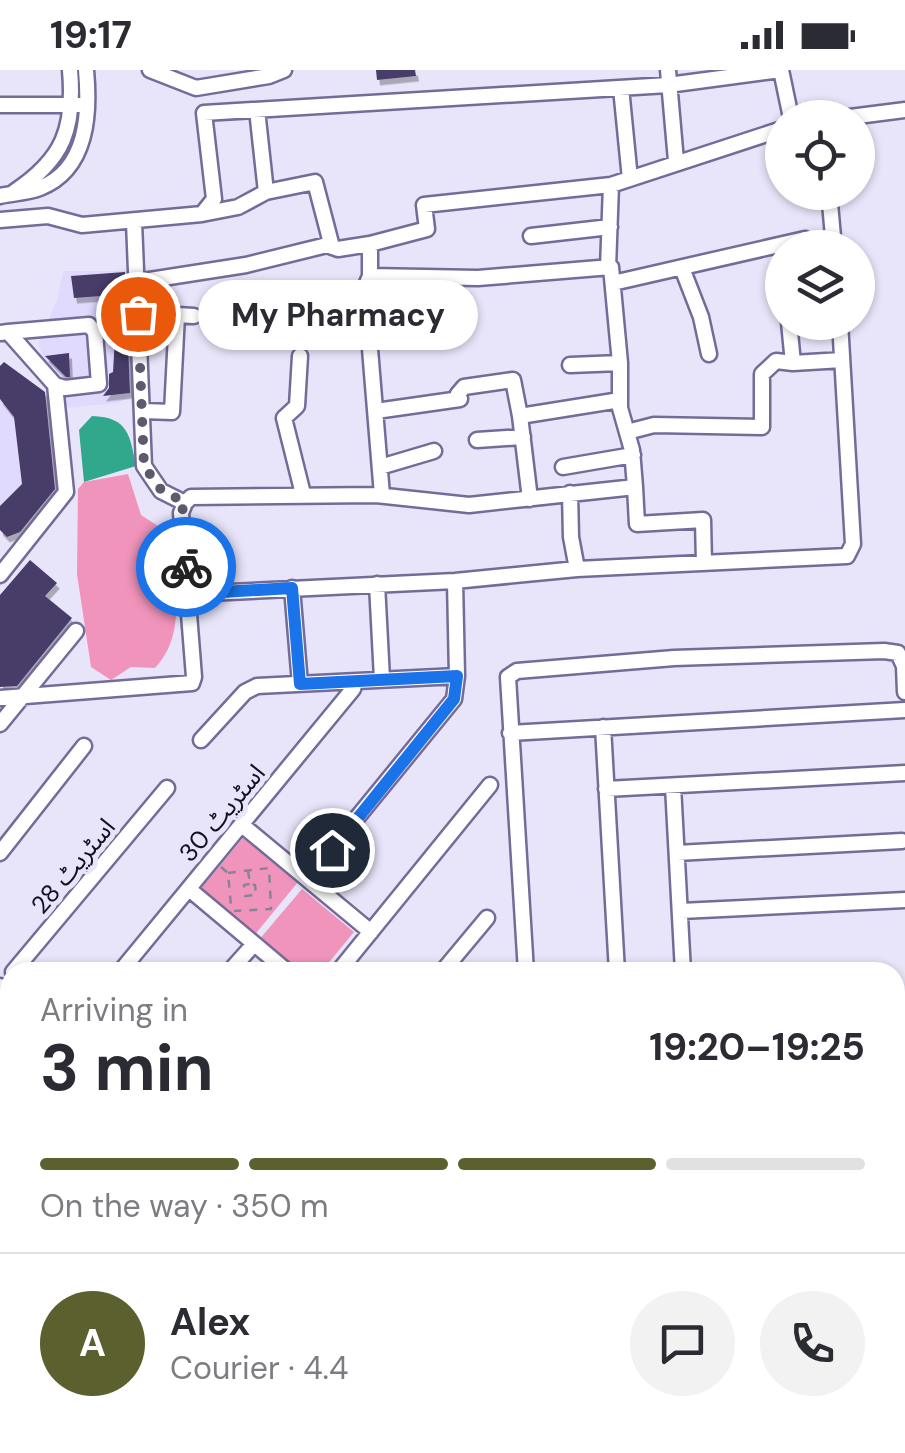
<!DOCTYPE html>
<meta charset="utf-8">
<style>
:root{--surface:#fff;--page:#f2f2f3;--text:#2b2b33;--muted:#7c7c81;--line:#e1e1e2;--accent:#5c602e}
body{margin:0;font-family:"DM Sans","Noto Sans Arabic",sans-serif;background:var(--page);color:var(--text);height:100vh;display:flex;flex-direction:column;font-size:38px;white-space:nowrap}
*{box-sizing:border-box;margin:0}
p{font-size:32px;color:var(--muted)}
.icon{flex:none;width:55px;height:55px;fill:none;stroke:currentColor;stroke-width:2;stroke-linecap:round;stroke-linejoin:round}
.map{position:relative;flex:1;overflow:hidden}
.sheet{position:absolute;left:0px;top:892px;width:905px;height:492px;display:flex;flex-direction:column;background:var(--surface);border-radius:30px 30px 0 0;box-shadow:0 2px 8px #0004}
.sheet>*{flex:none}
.tools{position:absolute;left:765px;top:30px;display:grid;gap:20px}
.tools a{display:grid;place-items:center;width:110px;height:110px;border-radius:50%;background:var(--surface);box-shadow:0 2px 8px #0004;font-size:50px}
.pin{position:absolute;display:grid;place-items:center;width:85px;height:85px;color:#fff;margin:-42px;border:5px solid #fff;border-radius:50%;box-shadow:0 2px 10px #0007}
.courier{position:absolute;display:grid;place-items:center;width:100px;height:100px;margin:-50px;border:8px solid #1a73e8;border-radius:50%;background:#fff;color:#222;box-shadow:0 2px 12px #0007}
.bubble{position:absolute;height:70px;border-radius:35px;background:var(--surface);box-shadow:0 2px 8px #0004;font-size:32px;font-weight:700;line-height:70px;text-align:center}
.summary em{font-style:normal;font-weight:700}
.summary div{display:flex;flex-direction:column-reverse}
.summary{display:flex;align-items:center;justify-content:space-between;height:170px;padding:0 40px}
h1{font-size:65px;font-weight:700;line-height:75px}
.bar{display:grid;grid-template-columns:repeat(4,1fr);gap:15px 10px;align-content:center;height:120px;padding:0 40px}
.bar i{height:12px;border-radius:8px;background:var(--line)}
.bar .selected{background:var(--accent)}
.bar p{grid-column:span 4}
.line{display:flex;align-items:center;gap:25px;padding:0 40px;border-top:2px solid var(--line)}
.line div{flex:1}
.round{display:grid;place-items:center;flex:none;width:105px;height:105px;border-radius:52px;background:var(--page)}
.status{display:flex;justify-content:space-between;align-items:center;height:70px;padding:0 50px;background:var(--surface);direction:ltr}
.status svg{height:28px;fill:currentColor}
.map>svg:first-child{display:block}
.built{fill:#e0dafe}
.green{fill:#f194bb}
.water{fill:#31a88c}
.building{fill:#473e67;filter:url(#shadow)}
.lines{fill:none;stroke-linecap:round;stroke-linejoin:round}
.minor-casing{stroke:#756b99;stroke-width:19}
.path{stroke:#888498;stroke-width:2.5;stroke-dasharray:8 8;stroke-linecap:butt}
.minor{stroke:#fff;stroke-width:14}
.done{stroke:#5e5a6d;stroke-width:10;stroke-dasharray:0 18}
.route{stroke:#1a73e8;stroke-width:12}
.labels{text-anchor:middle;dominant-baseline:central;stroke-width:10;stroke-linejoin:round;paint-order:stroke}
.street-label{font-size:25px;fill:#140f21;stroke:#e8e5fa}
</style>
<div class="status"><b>19:17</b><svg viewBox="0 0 49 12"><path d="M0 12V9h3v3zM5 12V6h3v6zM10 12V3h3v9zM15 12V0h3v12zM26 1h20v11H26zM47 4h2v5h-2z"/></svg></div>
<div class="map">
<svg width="905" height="1383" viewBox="0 0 905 1383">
<defs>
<filter id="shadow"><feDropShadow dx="3" dy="5.5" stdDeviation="0" flood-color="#0004"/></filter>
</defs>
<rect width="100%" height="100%" fill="#e8e5fa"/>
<!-- built -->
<path class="built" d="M63,201h66l5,124 -16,8 -53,5 -27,-64 19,-44z
M0,329l14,18 8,67 -22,22z"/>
<!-- green -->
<path class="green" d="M128,404l13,41 28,18c4,46 20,99 -14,135l-24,-1 -20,13 -20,-13 -14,-93 1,-85 6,-7z
M243,768l55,44 -45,55 -55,-45z
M302,819l52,43 -33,40h-25l-38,-31z
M0,1207l10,8v62l-10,12z"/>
<!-- water -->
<path class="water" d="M92,346c36,1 38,19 44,50l-52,16 -5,-52z"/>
<!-- building -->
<path class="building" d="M376,0h39l1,6 -39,4z
M125,202l5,121 -27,3 6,-8v-14l4,-2 3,-52 -11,1 -4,-25 -27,2 -3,-22z
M69,283l1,24h-4l-21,-21z
M4,292l41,30 10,97 -35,43 -13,5 -7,-7v-24l22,-22 -8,-67 -14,-18v-33z
M30,490l27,23 -12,13 27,22 -55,68 -17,1v-92z"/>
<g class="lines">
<!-- minor casing -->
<g class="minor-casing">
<path id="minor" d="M150,0l46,18 73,-12 15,-6
M668,0l8,91
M621,18l9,91
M0,35h79
M842,48l63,-8
M14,122c50,-33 61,-64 56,-122
M266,122l49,-10 17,65
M829,122l5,56
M0,126c13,-3 27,-3 40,-8 48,-19 50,-75 46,-118
M202,144l36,-7 28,-15 -9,-82
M0,150l48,-4 34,9 120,-11 12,-15 -10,-86 464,-28 113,-15 10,48
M134,152l10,244 17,25 24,12
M531,166l79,-9
M370,174l57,-15 -3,-24 187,-20
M608,198l3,-83 171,-56
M682,198l19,49 8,37
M137,212l109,-17 81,-20 11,4 32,-5v32l-5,12 17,207
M613,213l192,-44
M324,245h43
M0,263l8,-1 81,-7 6,7 4,52 -34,4 -10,-3 -47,-53
M300,286l-3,50 -13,12 19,76
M793,293l49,-3
M570,295l50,-2
M143,341l29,1 5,-97 17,1
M376,341l84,-12 -2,-5 6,-7 49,-7 7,36
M627,362l27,-7 108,2v-53l14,-13 17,2 -4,-41
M477,370l46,-3
M380,397l54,-16
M563,397l70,-12
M635,417l2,37 66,-4 1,43
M530,429l-10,-83 100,-16
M577,499l270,-13 6,-12 -13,-222
M0,505l66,-83 -11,-107
M377,514l5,95
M292,518l8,96
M188,524l267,-13 122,-12 -6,-32 -1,-44
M0,628l192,-15 2,-6 -13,-164 4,-10 6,-6 185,-2 93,10 166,-18 -3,-37 -12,-42v-45l-9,-96 -133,11 -108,-2
M0,654l76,-93
M603,657l14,245
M510,663l395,-23
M201,670l44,-48 12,-6 200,-10
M673,716l10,186
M606,719l299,-16
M242,755l129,107
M0,783l84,-107
M677,783l225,-12
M307,809l147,-180 3,-23 -2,-95
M189,819l99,83
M681,841l224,-11
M13,902l154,-184
M120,902l233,-283 2,-7
M229,902l25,-28
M338,902l152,-187
M442,902l45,-54
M526,902l-18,-295 9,-6 157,-13 210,-7 14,2 6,13 1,26
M0,916l10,8
M0,937l10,8
M895,1008h10
M0,1048l10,-12
M895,1070l10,-1
M895,1133h10
M0,1180l10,-12
M0,1188l10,8
M895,1201l10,-1
M895,1270l10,-1
M0,1305l10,-12
M895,1331h10
M525,1375v8
M559,1375l1,8
M647,1375v8
M713,1375v8"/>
</g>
<!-- path -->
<path class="path" d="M221,797l7,6 3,33
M248,801l2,13 5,1 1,10 -11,1 -1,-11 6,-1
M228,803l41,-5 2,41 -37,2"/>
<!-- minor -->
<use href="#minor" class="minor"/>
</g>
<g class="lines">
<!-- done -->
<path class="done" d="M138,244l6,152 18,25 23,11 -4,12 5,53"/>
<!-- route -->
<path class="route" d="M186,497l2,27 104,-6 8,96 157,-8 -3,23 -122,151"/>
</g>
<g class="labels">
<!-- street labels -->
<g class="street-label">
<text transform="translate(222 743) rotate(-50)">اسٹریٹ 30</text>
<text transform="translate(73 796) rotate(-50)">اسٹریٹ 28</text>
</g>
</g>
</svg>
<div class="tools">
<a><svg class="icon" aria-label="locate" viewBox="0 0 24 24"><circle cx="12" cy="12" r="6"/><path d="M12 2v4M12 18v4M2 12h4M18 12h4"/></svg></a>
<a><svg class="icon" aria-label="layers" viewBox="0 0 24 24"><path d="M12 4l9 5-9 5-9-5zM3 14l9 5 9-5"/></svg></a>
</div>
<div class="pin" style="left:138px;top:244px;background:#ea580c"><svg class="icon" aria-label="bag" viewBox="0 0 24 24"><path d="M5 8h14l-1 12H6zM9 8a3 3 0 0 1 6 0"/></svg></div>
<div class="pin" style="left:332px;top:780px;background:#1f2937"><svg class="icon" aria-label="home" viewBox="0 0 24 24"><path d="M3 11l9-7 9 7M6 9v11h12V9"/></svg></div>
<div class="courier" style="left:186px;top:497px"><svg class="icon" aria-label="bike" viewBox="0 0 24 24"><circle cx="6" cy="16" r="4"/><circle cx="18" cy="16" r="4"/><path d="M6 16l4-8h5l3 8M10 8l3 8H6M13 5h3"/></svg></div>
<div class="bubble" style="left:198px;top:210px;width:280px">My Pharmacy</div>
<section class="sheet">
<div class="summary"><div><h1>3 min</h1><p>Arriving in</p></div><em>19:20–19:25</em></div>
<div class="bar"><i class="selected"></i><i class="selected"></i><i class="selected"></i><i></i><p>On the way · 350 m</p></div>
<div class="line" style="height:180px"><b class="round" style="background:var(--accent);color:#fff">A</b><div><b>Alex</b><p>Courier · 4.4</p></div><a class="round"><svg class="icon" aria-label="chat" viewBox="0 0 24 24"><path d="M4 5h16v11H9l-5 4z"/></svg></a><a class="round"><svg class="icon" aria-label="phone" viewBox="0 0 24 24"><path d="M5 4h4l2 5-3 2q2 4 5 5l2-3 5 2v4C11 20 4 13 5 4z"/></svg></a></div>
</section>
</div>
